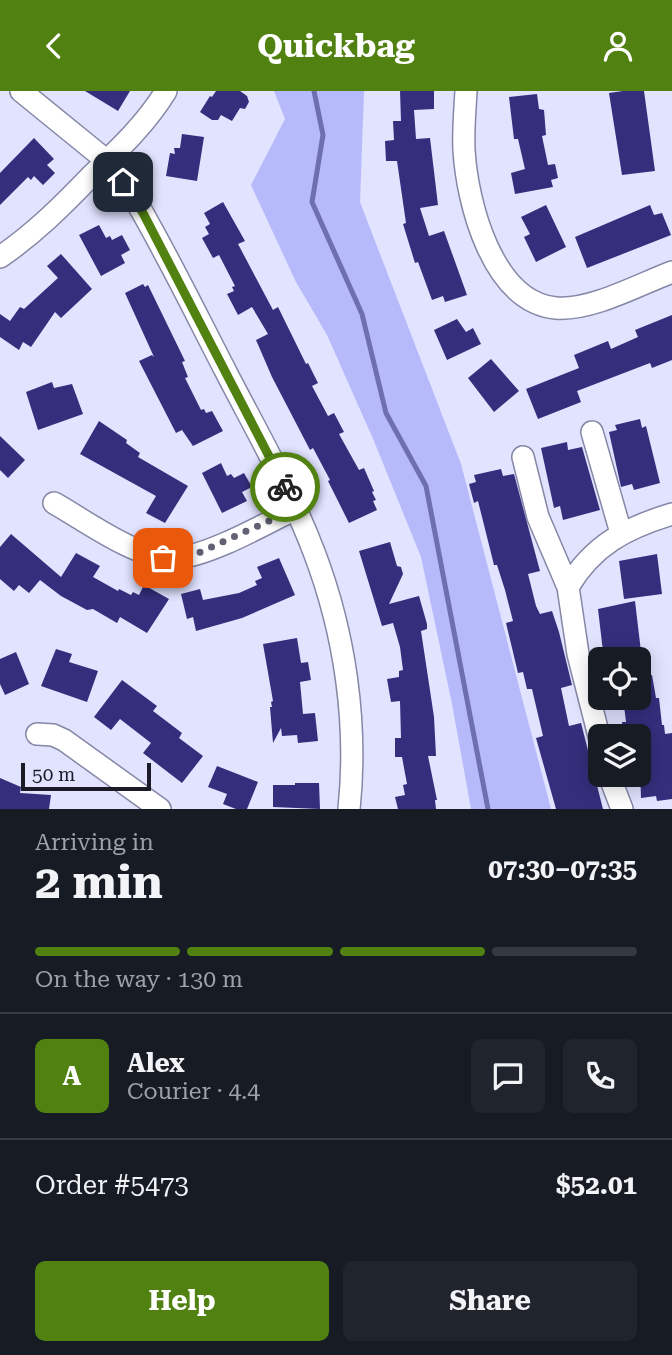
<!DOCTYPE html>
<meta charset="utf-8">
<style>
:root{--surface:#171b24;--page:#20242c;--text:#f1f3f6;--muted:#9ea1a6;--line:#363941;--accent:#518110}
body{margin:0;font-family:"Roboto Serif",serif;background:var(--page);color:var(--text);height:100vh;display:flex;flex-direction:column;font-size:26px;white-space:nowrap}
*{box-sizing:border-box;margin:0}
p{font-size:23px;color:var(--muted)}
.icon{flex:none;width:38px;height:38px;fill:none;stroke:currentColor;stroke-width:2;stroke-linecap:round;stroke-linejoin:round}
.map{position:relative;height:718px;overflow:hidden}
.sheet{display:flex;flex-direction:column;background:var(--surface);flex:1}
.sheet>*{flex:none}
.tools{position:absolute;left:588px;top:556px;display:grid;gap:14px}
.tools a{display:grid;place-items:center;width:63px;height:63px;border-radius:10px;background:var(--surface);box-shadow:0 4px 18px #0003;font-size:35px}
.scale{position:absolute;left:21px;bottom:18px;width:130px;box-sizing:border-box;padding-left:7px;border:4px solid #1a1b27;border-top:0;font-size:19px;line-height:24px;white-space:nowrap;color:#1a1b27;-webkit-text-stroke:5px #e1e3ff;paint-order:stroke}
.pin{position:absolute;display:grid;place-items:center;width:60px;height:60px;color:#fff;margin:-30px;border-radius:14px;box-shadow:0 4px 10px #0006}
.courier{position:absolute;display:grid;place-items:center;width:70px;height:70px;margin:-35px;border:5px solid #518110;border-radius:50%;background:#fff;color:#222;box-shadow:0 2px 9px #0007}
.head em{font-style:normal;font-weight:700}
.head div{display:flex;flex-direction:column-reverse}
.head{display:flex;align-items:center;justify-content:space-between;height:119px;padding:0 35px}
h1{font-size:46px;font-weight:700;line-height:52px}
.bar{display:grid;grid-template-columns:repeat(4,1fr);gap:10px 7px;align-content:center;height:84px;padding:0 35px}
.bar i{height:9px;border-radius:5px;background:var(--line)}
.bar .current{background:var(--accent)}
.bar p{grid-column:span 4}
.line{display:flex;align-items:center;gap:18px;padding:0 35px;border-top:2px solid var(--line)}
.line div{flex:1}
.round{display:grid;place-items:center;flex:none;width:74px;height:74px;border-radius:10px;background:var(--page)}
.cta{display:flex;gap:14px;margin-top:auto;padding:14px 35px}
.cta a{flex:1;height:80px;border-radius:10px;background:var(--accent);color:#fff;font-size:28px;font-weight:700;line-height:80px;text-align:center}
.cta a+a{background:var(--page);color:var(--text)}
header{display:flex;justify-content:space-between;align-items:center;height:91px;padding:0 35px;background:var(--accent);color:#fff;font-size:32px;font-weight:700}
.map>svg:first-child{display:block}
.green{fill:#b6bafa}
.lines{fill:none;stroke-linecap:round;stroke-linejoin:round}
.stream{stroke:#6d6fb0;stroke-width:5}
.building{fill:#352e7d}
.minor-casing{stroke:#8587a6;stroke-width:24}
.minor{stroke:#fff;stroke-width:21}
.done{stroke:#606173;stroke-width:7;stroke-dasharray:0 12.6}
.route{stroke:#518110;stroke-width:9}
</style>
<header><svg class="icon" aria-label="back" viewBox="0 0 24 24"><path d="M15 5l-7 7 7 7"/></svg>Quickbag<svg class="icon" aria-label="person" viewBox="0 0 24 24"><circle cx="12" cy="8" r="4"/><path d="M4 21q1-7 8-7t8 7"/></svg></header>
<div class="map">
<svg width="672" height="718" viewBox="0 0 672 718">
<rect width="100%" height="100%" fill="#e1e3ff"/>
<!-- green -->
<path class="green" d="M274,0h90l-4,111 101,262 90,345h-80l-19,-105 -31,-147 -47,-116 -47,-106 -31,-53 -45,-97 34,-66z"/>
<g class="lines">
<!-- stream -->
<path class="stream" d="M314,0l9,44 -11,67 50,112 24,99 40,73 62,323"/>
</g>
<!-- building -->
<path class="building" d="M85,0h45l-12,20z
M216,0h24l7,5 2,6 -4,7 -5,-1 -8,13 -11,-6 -3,5h-6l-12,-8 10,-16 2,1z
M400,0h34v18l-20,1 2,29 14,-1 8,67 -18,3 9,28 15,-5 23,64 -22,7 -2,-6 -11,4 -14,-38 -3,1 -12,-39 3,-1 -9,-62h-11l-1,-20 9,-1 -1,-19h8z
M623,0h21l11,80 -33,4 -13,-82z
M537,3l2,15 5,1 2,25 -4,1 6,29 7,-1 3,14 -7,2 2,7 -38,7 -4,-21 14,-4 -7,-30h-4l-5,-42z
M182,43l22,3 -7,44 -31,-5 4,-23 5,1 -1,-6h6z
M34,47l20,21 -7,6 8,8 -12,12 -9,-9 -3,4 -3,-3 -28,28v-32z
M223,111l22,39 -7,3 35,66 5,-3 28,57 2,-1 10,20 -6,3 16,30 6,-3 10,19 -5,2 20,36 5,-2 10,23 -2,1 4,8 -3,1 4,9 -28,13 -21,-42 2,-1 -17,-32 -3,2 -38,-73 -16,-37 12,-6 -16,-27 -14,8 -11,-21 7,-3 -2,-4 3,-1 -16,-31 -6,3 -11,-20 7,-4 -4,-7 5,-3 -6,-11z
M546,114l20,42 -30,15 -12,-25 6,-3 -9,-17z
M650,114l4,10 8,-2 9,22 -84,33 -12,-31z
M99,134l7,13 4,-2 2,4 10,-5 8,15 -9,5 4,8 -24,13 -22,-41z
M61,163l31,35 -31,29 -6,-6 -24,35 -8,-5 -4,8 -19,-13v-23l10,7 10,-14 4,2 34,-31 -11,-12z
M143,193l2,3 3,-2 37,76 -3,1 6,15 -3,1 16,32 3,-1 2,4 6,-2 11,20 -30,15 -11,-16 -6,3 -37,-72 13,-6 2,2 -29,-64z
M672,224v45l-20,8 -2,-5 -73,28 4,11 -43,17 -12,-30 53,-21 -5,-13 34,-14 3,8 27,-12 -3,-7z
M457,228l9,13 7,-4 8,16 -34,16 -13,-30z
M491,268l28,32 -25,21 -26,-34z
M52,291l2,6 18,-4 11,30 -45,16 -12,-38z
M640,328l2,9 4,-2 14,57 -26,7 -2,-6 -11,3 -12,-55 8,-2 -2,-5z
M99,330l28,19 -1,3 14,10 -2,4 50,29 -23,37 -19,-10 10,-17 -76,-42z
M0,345l25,24 -17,18 -8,-8z
M567,351l1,8 14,-3 18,63 -37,10 -3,-14 -6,2 -13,-60z
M221,372l6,13 4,-2 3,4 10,-5 8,14 -10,5 5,9 -25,12 -20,-40z
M501,378l2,7 11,-2 26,97 -12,3 8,32 4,8 12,-3 7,21 13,53 -11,3 8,38 12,-3 22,86h-47l-20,-71 7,-2 -11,-47h-5l-4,-17 -5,1 -12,-50 7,-2 -8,-31 -8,-25h-3l-16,-64 -4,2 -5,-19 7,-2 -2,-7z
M11,443l50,43 15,-24 24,13 -7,11 25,14 1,-2 12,6 2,-3 6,3 5,-10 25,14 -22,34 -27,-16 -3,6 -24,-14 -6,1 -26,-14 -21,-16 -11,13 -10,-8 -5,6 -14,-12v-32z
M390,451l7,24 4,1 2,7 -14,30 30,-8 8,28v5l-6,2 13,86 2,39h-8l9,44h-2l1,9h-38l-3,-12 10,-2 -2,-10 4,-1 -5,-27h-7v-19h6l-1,-37 -9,1 -4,-23 12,-2v-6l4,-1 -3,-23 -7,-24 -11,3 -23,-75z
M657,463l5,40 -38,5 -5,-38z
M279,467l16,37 -53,23 -46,13 -3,-14 -6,2 -6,-25 19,-5 3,11 36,-7 18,-8 -2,-4 7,-3 -5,-11z
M635,510l7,59h-38l-6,-51z
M297,547l4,25 7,-1 3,18 -11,2 3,32 12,-1 3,28 -20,2 -1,-8 -15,1 -1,-8 -8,15 -3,-36h2l-1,-5 2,-1 -10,-57z
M56,558l16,5 -3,8 29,9 -11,31 -46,-16z
M16,561l13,32 -24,11 -5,-11v-25z
M652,584l4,23h3l3,27h2l1,9 7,-1v66l-15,2 -1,-5 -15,2 -2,-61h-15l-2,-15h4l-3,-24h16v-22z
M122,589l35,26 -4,5 29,22 -3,5 24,18 -21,27 -39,-30 8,-10 -31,-24 -9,11 -17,-13z
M217,675l41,16 -11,27h-11l-13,-5 4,-10 -19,-7z
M0,687l21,9 -1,6 31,2 -2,14h-49z
M295,692h24l1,26 -47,-2v-22h22z"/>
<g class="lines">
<!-- minor casing -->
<g class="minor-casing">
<path id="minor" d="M21,0l86,70 26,35c33,56 62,116 92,174 31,60 65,119 89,182 31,81 44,171 35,257
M466,0c-1,19 -3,39 -2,59 3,52 28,152 92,158 35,3 84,-24 116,-36
M0,166c34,-23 62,-51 90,-80 28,-27 56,-53 76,-86
M592,341l29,101
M523,366l15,60 30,70 10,67 22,86
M54,412c32,18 84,57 121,55 32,-1 90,-34 120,-49
M568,496c25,-42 58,-59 104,-73
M37,643l16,1 11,5 96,69
M609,684l13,34"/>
</g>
<!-- minor -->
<use href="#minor" class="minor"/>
</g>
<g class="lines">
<!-- done -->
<path class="done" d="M163,467l31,-3 101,-46 -10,-22"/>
<!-- route -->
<path class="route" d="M123,91l20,31 142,274"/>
</g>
</svg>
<div class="tools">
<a><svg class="icon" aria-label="locate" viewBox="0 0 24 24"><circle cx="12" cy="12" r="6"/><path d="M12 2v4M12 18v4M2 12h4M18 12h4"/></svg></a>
<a><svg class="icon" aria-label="layers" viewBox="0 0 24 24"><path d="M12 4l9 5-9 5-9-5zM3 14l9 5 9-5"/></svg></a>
</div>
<div class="scale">50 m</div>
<div class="pin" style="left:163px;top:467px;background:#ea580c"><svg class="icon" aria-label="bag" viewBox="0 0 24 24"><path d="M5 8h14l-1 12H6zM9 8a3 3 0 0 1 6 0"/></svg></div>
<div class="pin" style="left:123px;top:91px;background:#1f2937"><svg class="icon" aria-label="home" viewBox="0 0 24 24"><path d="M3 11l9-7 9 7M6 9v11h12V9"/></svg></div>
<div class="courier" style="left:285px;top:396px"><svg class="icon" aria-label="bike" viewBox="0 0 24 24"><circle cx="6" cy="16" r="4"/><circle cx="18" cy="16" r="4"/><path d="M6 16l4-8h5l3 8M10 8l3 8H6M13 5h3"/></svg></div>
</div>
<section class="sheet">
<div class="head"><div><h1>2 min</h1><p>Arriving in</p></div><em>07:30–07:35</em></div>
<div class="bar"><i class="current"></i><i class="current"></i><i class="current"></i><i></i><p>On the way · 130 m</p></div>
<div class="line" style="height:126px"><b class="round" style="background:var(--accent);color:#fff">A</b><div><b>Alex</b><p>Courier · 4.4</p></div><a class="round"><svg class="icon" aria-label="chat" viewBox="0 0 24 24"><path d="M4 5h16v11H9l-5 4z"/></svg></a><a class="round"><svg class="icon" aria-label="phone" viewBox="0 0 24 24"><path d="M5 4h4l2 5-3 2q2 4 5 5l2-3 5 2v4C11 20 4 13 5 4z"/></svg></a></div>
<div class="line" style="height:91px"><div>Order #5473</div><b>$52.01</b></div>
<div class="cta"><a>Help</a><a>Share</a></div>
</section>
